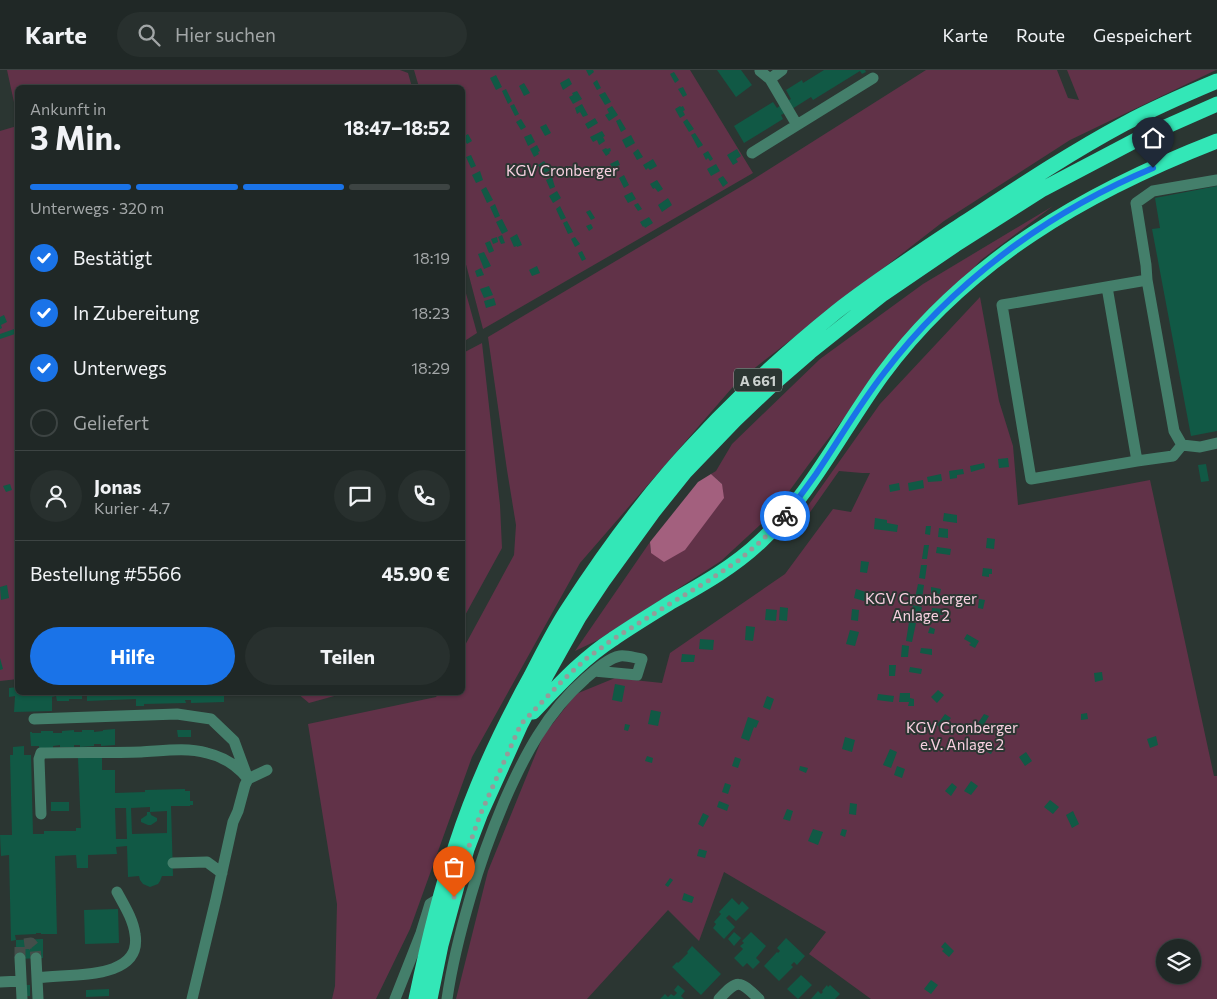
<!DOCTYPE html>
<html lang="de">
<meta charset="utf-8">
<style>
:root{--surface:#202826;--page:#28302e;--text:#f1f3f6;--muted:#a2a6a7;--line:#3d4443;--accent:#1a73e8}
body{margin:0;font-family:Commissioner,sans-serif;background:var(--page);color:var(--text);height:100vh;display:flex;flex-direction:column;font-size:19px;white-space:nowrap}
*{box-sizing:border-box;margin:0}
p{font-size:16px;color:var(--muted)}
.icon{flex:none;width:28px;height:28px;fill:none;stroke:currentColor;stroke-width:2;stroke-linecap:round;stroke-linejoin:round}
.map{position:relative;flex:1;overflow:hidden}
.details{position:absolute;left:15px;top:15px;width:450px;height:610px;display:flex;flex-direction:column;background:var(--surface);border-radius:8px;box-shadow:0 1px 4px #0004,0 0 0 1px var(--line)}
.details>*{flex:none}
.tools{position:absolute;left:1156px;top:869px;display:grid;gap:10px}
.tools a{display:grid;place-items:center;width:45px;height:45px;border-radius:50%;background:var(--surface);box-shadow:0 1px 4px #0004,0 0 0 1px var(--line);font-size:25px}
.pin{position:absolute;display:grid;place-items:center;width:42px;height:42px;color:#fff;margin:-51px -21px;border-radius:50% 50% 50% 0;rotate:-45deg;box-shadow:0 0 5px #0007}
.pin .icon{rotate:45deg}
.courier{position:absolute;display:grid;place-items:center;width:50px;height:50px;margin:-25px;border:4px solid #1a73e8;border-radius:50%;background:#fff;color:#222;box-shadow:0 1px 6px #0007}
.head em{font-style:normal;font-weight:700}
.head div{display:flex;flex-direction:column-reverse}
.head{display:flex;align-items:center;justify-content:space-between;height:85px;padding:0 15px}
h1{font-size:32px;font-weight:700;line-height:38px}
.bar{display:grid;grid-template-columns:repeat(4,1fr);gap:8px 5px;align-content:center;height:60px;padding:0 15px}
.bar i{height:6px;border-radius:4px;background:var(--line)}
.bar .current{background:var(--accent)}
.bar p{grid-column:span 4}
.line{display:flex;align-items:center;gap:12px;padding:0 15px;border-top:1px solid var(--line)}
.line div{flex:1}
.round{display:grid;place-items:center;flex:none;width:52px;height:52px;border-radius:26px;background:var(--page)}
ol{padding:0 15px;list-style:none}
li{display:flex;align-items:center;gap:15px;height:55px}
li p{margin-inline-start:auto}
li .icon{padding:5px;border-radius:50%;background:var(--accent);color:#fff;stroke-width:4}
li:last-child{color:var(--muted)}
li i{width:28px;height:28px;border:2px solid var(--line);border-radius:50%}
.cta{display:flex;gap:10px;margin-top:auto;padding:10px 15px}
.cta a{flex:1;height:58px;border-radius:30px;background:var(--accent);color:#fff;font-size:20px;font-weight:700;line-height:58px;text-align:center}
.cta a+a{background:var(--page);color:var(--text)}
header{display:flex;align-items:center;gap:30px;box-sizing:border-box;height:70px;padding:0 25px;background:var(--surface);border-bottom:1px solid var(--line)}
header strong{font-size:24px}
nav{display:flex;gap:28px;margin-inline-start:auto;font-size:18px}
.search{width:350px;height:45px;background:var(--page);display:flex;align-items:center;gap:12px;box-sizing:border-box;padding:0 18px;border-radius:28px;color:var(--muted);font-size:19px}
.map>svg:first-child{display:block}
.green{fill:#613248;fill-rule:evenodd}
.water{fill:#a3607e}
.building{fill:#115945;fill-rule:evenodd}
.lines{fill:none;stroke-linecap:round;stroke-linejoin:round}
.minor-tunnel{stroke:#434e4a;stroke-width:11;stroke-dasharray:11 5.5;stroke-linecap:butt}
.minor{stroke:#447f6b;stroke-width:11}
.highway{stroke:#33e7b7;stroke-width:15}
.done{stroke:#949c99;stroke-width:5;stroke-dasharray:0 9}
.route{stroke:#1a73e8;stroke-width:6}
.labels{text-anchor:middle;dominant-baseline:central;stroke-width:4;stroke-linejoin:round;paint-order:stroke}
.shield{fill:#2b3632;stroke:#9ca4a1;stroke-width:1}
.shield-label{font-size:14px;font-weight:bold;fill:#cdd3d0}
.park-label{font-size:15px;fill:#f8d0e0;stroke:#2b3632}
</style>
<header>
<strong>Karte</strong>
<div class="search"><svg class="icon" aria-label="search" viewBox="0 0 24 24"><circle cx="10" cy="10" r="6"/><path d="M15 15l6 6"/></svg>Hier suchen</div>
<nav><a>Karte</a><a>Route</a><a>Gespeichert</a></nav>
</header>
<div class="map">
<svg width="1217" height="929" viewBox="0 0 1217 929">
<rect width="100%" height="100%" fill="#2b3632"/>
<!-- green -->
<path class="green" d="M7,0h393l8,3 4,14 -394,1 -1,28z
M414,0h276l63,103 -270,156 -20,-76 -1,-165 -43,-1z
M926,0h131l11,28 11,2 -12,-30h149l-146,70 -126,81 -206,160 -158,182 -108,194 -62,172 -34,70h-44l3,-13 2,-82 -29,-180 128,-27 3,-4 23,-1 1,-43 51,-94 2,-30 -9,-55 -19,-133 264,-157z
M17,56l1,553 -18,2v-550z
M1053,136l-72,54 -89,95 -83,109 -35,48 -53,49 -123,79 -23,11 75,-109 1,11 71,-69 -11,-10 5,-3 16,-27 88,-85 103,-75z
M462,209l15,54 -14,9h-1z
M980,227l19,104 14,45 5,59 132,-25 64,296h3v223h-346l-62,-45 17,-22 -102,-60 -25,69 -31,-31 -81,89h-131l32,-128 55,-135 33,-42 39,-16 47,5 8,-30 115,-79 48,-65 18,3 19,-39h-8l-23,-2 -45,64 -6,-1 92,-130zM1165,878h27v27h-27z
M482,273l18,162 2,43 -39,71v-266z
M297,623h48l-36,10z"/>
<!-- water -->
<path class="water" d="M711,404l11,10 2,14 -39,52 -21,12 -13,-9 -1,-11 48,-60z"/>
<!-- building -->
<path class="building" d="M586,0h7l1,2 -5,4z
M717,0h24l11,15 -16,12z
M824,0h41l1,2 -4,2 -2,-3 -47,29 -2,-3 -19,12 -5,-8 4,-2 -5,-9 16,-10 1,3z
M674,2l5,8 -4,3 -5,-9z
M496,5l6,12 -6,3 -6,-12z
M569,8l3,6 -9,6 -3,-7z
M597,10l4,8 -4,2 -4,-7z
M524,13l6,10 -6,3 -5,-10z
M683,17l4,8 -4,2 -5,-8z
M506,19l6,12 -4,3 -6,-13z
M577,21l5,8 -9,5 -4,-7 4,-2 -1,-2z
M605,22l6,10 -6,3 -6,-10z
M773,32l4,6 4,-3 4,8 -4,2 2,4 -39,24 -10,-17z
M514,34l5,10 -4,2 -5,-10z
M582,34l6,11 -5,2 -3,-5 -3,2 -2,-6z
M612,36l6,9 -9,6 -4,-6 4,-2 -2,-4z
M680,36l1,1 2,-1 2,4 -2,1 2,4 -5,3 -5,-9z
M595,48l3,5 -10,6 -3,-5z
M521,49l5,8 -5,3 -5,-8z
M620,49l6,10 -5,3 -5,-11z
M687,49l7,10 -5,3 -6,-10z
M546,54l5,9 -6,3 -5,-9z
M602,61l3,5 -2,1 2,4 -6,4 -2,-5 -4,2 -3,-5z
M695,63l8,12 -5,3 -7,-13z
M468,64l4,7 -5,3 -4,-7z
M531,64l4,8 -7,4 -4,-9z
M631,65l4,8 -9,5 -4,-8z
M537,75l3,6 -2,1 1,2 -5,3 -4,-8z
M606,78l1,1 3,-1 1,3 -2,1 1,1 -4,3 -4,-6z
M638,79l5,8 -6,3 -4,-7z
M737,79l4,7 -5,3 2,3 -5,3 -6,-10z
M708,81l5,8 -3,2 -2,-3 -2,2 -3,-6z
M471,85l5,11 -5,2 -5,-11z
M653,89l4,7 -7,4 -2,-2 -2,2 -3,-5z
M618,90l2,5 -3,1 2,4 -4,2 -5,-8z
M544,91l7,9 -8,4 -5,-9z
M716,94l4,7 -9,5 -4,-7z
M568,96l5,9 -5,2 -4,-9z
M480,101l3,9 -7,3 -4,-8z
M624,105l5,10 -5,3 -5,-10z
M723,106l5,7 -5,4 -5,-8z
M552,107l3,10 -5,2 -4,-9z
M657,110l6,9 -5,3 -3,-4 -2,1 -3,-5z
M1217,116v245l-26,5 -39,-207 8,-1 -5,-30z
M486,117l7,13 -6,3 -6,-13z
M557,121l4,7 -8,5 -4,-7z
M632,122l4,7 -8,4 -4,-7z
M668,128l4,7 -10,7 -4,-7z
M638,133l4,6 -4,2 -4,-6z
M495,134l5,12 -5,2 -5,-11z
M560,136l6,12 -5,2 -5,-11z
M590,140l5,8 -4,2 -5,-8z
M649,147l4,6 -8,5 -1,-2 -1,1 -3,-5z
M502,149l6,12 -6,3 -6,-12z
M567,151l6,11 -5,2 -5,-11z
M591,154l2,4 -4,3 -3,-5z
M517,164l5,11 -5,2v-1l-3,1 -4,-9z
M502,165l3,8 -4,1 -3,-7z
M497,167l1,5 -5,2 -2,-5z
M575,167l5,7 -5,3 -4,-8z
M490,171l4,10 -5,2 -4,-10z
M582,181l4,8 -4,2 -4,-8z
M484,182l7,14 -7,3 -6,-15z
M537,196l3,7 -8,3 -3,-6z
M481,198l3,7 -7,2 -2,-6z
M489,216l4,9 -9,3 -4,-9z
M494,228l2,7 -10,3 -2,-7z
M4,245l3,7 -6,3 1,3 -2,1v-12z
M17,258l1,5 -18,6v-5z
M1008,388l1,9 -10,1 -1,-9z
M984,393l1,5 -14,4 -1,-6z
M1206,394l3,17 -8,1 -3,-17z
M963,399l1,5 -7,1v3l-7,1 -1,-8z
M941,404l1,7 -14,1 -1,-5z
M923,410l1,8 -15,3 -1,-8z
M899,413l1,7 -10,2 -1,-7z
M10,414l2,6 -6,2 -3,-6z
M944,443l13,2v8l-14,-2z
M875,448l12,2v3l11,2 -1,7 -23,-3z
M926,456h5l-1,9 -5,-1z
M939,458l9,1v9l-10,-1z
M987,468l8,1 -1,10 -8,-1z
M924,475h5l-2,14h-5z
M937,477l14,2 -1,6 -14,-2z
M861,491l8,1 -2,11 -7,-1z
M921,495h6l-2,14 -6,-1z
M983,498l9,1v5h-3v3l-7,-1z
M918,514l6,1 -2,14 -7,-1z
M7,515l2,13 -8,2 -1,-13z
M931,517l10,2 -1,5 -9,-1z
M856,519l10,3 -2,9 -10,-3z
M979,529l6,1 -2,9 -5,-1z
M913,535l9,2 -3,12 -8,-2z
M780,537l8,1 -1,13 -8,-1z
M932,538l12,1 -1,6 -12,-1z
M766,539l11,1 -1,11 -11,-1z
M852,539l7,1 -1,11 -7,-1z
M909,552l7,1 -4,19 -6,-1z
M746,556l9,1 -2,14 -8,-1z
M930,557l5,2 -1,5 -6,-1z
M850,560l9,2 -4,14 -9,-2z
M967,564l12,7 -4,7 -6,-3 2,-2 -7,-4z
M700,569l14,1 -1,10 -14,-1z
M902,575l7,1 -1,11h-7z
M921,578l11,1v6l-12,-2z
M682,584l13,1 -1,7h-13z
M0,588l3,11 -3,1z
M889,595h7l-1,11h-6z
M910,597l12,2 -1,5 -12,-2z
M1102,602l1,8 -8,2 -1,-9z
M615,614l10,2 -3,16 -10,-2z
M18,617v5h206v10l-33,1v-3h-6l1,3 -42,1v2h-8v-7l-49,2v-5h-5v3h-13v2h-12l-1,-5 -4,1v14l-38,1 1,-16 -6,1v-9z
M938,620l6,5 -7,8 -6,-6z
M900,623h10v5l4,1v7h-6l1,-4h-10z
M878,624l16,2 -1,6 -16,-2z
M767,626l7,3 -4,11 -7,-3z
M651,640l10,2 -3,14 -10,-2z
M1087,643l1,6 -7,1v-6z
M945,644l6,4 -9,11 -5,-4z
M984,644l5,2 -6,10 -5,-3z
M748,647l11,4 -3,7 -2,-1 -5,14 -8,-3z
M625,654l5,1 -2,6 -4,-1z
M115,659v16l-14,1v-2h-7v2l-14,1v-2h-6v2h-14v-2l-7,1v2h-14v-2h-8l-1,-14h2v1h9v-2h12v2h9v-2l12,-1v2h8v-2h12v2l9,-1v-1z
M177,660h14v7h-13z
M1156,666l2,9 -8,3 -3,-9z
M845,667l10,3 -3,12 -10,-3z
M988,675l6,3 -3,6 -6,-3z
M24,676v9h7l2,79h11v-3h32v-3h5v2l-3,-72 24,-1v13h13v23l30,-1v-2l40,-1v2h5v10h3v4h-3v1h-19l2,70h-11l-2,5 -2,3 -8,3 -7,-3 -3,-4 -1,-4 -11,1 -1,-31 -11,1 1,7 -29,1v13h-11l-1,-13 -21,1 2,78h-16v-1h-5v1l-21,1 1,5 -5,1 -2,-86 -8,1 -1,-21h12l-2,-80h3v-8zM150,737v5l17,-1v22l-35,1 -1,-26zM115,738h11l1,31h-11z
M890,679l7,3 -6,16 -8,-3z
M1026,682l6,9 -7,5 -6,-9z
M647,686l6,2 -1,5 -7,-2z
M735,687l6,2 -3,9 -6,-2z
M800,696l8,2 -2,5 -7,-3z
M897,696l8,3 -3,9 -8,-3z
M971,711l7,5 -7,9 -7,-4z
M725,713l6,2 -3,9 -6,-2z
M952,713l5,4 -6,9 -6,-5z
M1050,730l9,7 -6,7 -9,-7z
M719,731l10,4 -2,6 -10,-4z
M51,732h18v9h-18z
M850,733l7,1 -1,11 -7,-1z
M787,739l6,2 -3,10 -7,-2z
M1073,741l6,13 -7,4 -6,-13z
M147,742h3l1,3 6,3v3l-6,4h-3l-7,-3v-3l6,-4z
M703,743l6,3 -6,11 -5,-3z
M813,759l10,3 -5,13 -10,-4z
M842,759l5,1 -2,7 -5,-2z
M699,779l8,2 -2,7 -8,-2z
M670,808l3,2 -5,7 -3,-2z
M684,823l10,4 -2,6 -10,-3z
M732,828l7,7 3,-4 7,7 -13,13 -7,-6 -3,3 9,9 -11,12 -11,-11 3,-4 -2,-2 7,-8 -2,-2z
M118,839l1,34 -34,1 -1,-34z
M734,862l7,6 -7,8 -6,-7z
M751,862l15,14 -10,12 4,4 -7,7 -6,-6 -4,4 -9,-9 9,-9 -3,-3 4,-3 -2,-2z
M786,868l19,18 -8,9 -3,-3 -3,3 2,2 -14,14 -15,-15 13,-14 1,1 2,-2 -3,-3z
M43,869v19l-27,1v-19z
M945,872l9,9 -5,6 -7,-6 2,-2 -3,-2z
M692,876l29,28 -20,21 -29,-28 5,-5 1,1 10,-10 -1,-1z
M801,905l11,10 -14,14 -11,-10z
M931,910l7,5 -7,9 -7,-5z
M26,915h4v11h-3z
M678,915l7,6 -4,5 3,3h-24l5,-5 3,3 3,-3 3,2 3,-3 -3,-3z
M827,915l1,2 2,-2 10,9 -5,5h-24l7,-8 3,3 2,-2 -1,-1z
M109,919v7l-23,1v-7z"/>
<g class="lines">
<!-- minor-tunnel -->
<path class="minor-tunnel" d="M20,888v-11l3,-3 8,-1 4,5 1,10"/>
<!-- minor -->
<path class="minor" d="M760,1l10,8 27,46 76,-47
M770,9l12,-9
M752,83l45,-28
M1217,110l-64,11 -17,12 10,62 1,15 27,151 8,14 18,2 17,-4
M1147,210l-145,25 29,174 106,-18 36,-5 9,-11
M1107,217l30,174
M34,649l143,-5 34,5 23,22 14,38c-11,-14 -24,-22 -41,-26 -21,-6 -45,-2 -66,-1 -33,1 -67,0 -100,1l-2,6 2,55
M173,793l34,-1 15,11
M20,888l2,41
M36,888l2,41
M37,908c30,-5 106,4 98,-44 -2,-15 -11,-29 -18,-42
M0,912l21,-1
M192,929l24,-100 17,-77 5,-11 7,-26 3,-6 19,-9
M395,929l26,-66 9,-29 10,-6
M447,929c5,-35 14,-70 24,-104 9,-32 20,-62 33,-93 20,-46 43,-90 81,-123 8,-7 23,-21 35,-23 6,-1 15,2 22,3l-5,16 -43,-4
M719,929c19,-20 20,-19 40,0"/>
<!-- highway -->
<path class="highway" d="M533,642c25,-26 49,-53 80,-73 19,-13 39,-25 58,-37 32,-18 64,-36 90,-61 50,-47 81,-111 121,-166 85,-115 204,-183 335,-234
M416,929c11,-52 23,-104 40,-154 19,-59 45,-115 75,-169 12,-23 23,-46 37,-67 31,-48 65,-95 102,-138 15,-18 32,-35 48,-52 37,-38 77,-74 118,-107 42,-33 87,-62 131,-91 52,-34 103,-68 157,-97 30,-16 62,-30 93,-43
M430,929l11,-54 26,-96 13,-34 41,-91 26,-50 32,-57 24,-36 50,-69 32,-40 50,-52 38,-36 37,-32 73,-58 72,-49 88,-56 95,-50 79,-35"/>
</g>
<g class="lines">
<!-- done -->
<path class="done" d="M454,827l14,-48 12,-34 41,-91 42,-44 24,-22 25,-18 59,-37 37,-22 31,-21 21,-18 19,-18 6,-8"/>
<!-- route -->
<path class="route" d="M785,446c11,-14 21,-28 31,-42 23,-34 43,-69 68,-101 69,-91 164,-161 269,-205"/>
</g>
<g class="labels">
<!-- shield labels -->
<rect class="shield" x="734" y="298.5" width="48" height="23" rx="4"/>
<g class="shield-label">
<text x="758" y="310">A 661</text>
</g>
<!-- park labels -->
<g class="park-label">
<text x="562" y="100">KGV Cronberger</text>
<text x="921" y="528">KGV Cronberger<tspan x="921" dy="17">Anlage 2</tspan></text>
<text x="962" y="657">KGV Cronberger<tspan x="962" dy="17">e.V. Anlage 2</tspan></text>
</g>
</g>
</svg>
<div class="tools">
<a><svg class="icon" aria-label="layers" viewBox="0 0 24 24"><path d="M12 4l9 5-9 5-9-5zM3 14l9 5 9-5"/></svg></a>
</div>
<div class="pin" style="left:454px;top:827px;background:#ea580c"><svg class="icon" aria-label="bag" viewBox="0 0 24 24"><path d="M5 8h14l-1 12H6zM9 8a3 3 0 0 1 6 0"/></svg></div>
<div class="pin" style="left:1153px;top:98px;background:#1f2937"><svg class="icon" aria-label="home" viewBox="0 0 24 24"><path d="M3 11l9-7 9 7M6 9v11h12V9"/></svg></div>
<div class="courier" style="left:785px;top:446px"><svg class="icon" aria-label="bike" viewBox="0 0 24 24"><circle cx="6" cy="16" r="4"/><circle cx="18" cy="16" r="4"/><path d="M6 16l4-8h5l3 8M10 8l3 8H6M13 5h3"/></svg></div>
<section class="details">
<div class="head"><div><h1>3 Min.</h1><p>Ankunft in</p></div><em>18:47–18:52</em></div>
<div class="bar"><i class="current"></i><i class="current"></i><i class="current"></i><i></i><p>Unterwegs · 320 m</p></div>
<ol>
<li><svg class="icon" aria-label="check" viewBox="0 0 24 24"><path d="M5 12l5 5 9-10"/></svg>Bestätigt<p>18:19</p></li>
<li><svg class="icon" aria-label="check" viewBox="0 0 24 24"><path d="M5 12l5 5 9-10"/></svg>In Zubereitung<p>18:23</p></li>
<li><svg class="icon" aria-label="check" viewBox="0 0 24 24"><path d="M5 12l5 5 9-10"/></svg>Unterwegs<p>18:29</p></li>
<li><i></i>Geliefert</li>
</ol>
<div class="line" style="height:90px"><a class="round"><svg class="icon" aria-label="person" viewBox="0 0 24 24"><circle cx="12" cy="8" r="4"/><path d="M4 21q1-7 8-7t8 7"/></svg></a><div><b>Jonas</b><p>Kurier · 4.7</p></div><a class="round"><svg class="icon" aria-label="chat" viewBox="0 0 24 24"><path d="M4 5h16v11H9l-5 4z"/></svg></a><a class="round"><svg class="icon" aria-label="phone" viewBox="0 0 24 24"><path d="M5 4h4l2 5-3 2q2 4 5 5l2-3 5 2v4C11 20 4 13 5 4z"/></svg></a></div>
<div class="line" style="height:65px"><div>Bestellung #5566</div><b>45.90 €</b></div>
<div class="cta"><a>Hilfe</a><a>Teilen</a></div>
</section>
</div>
